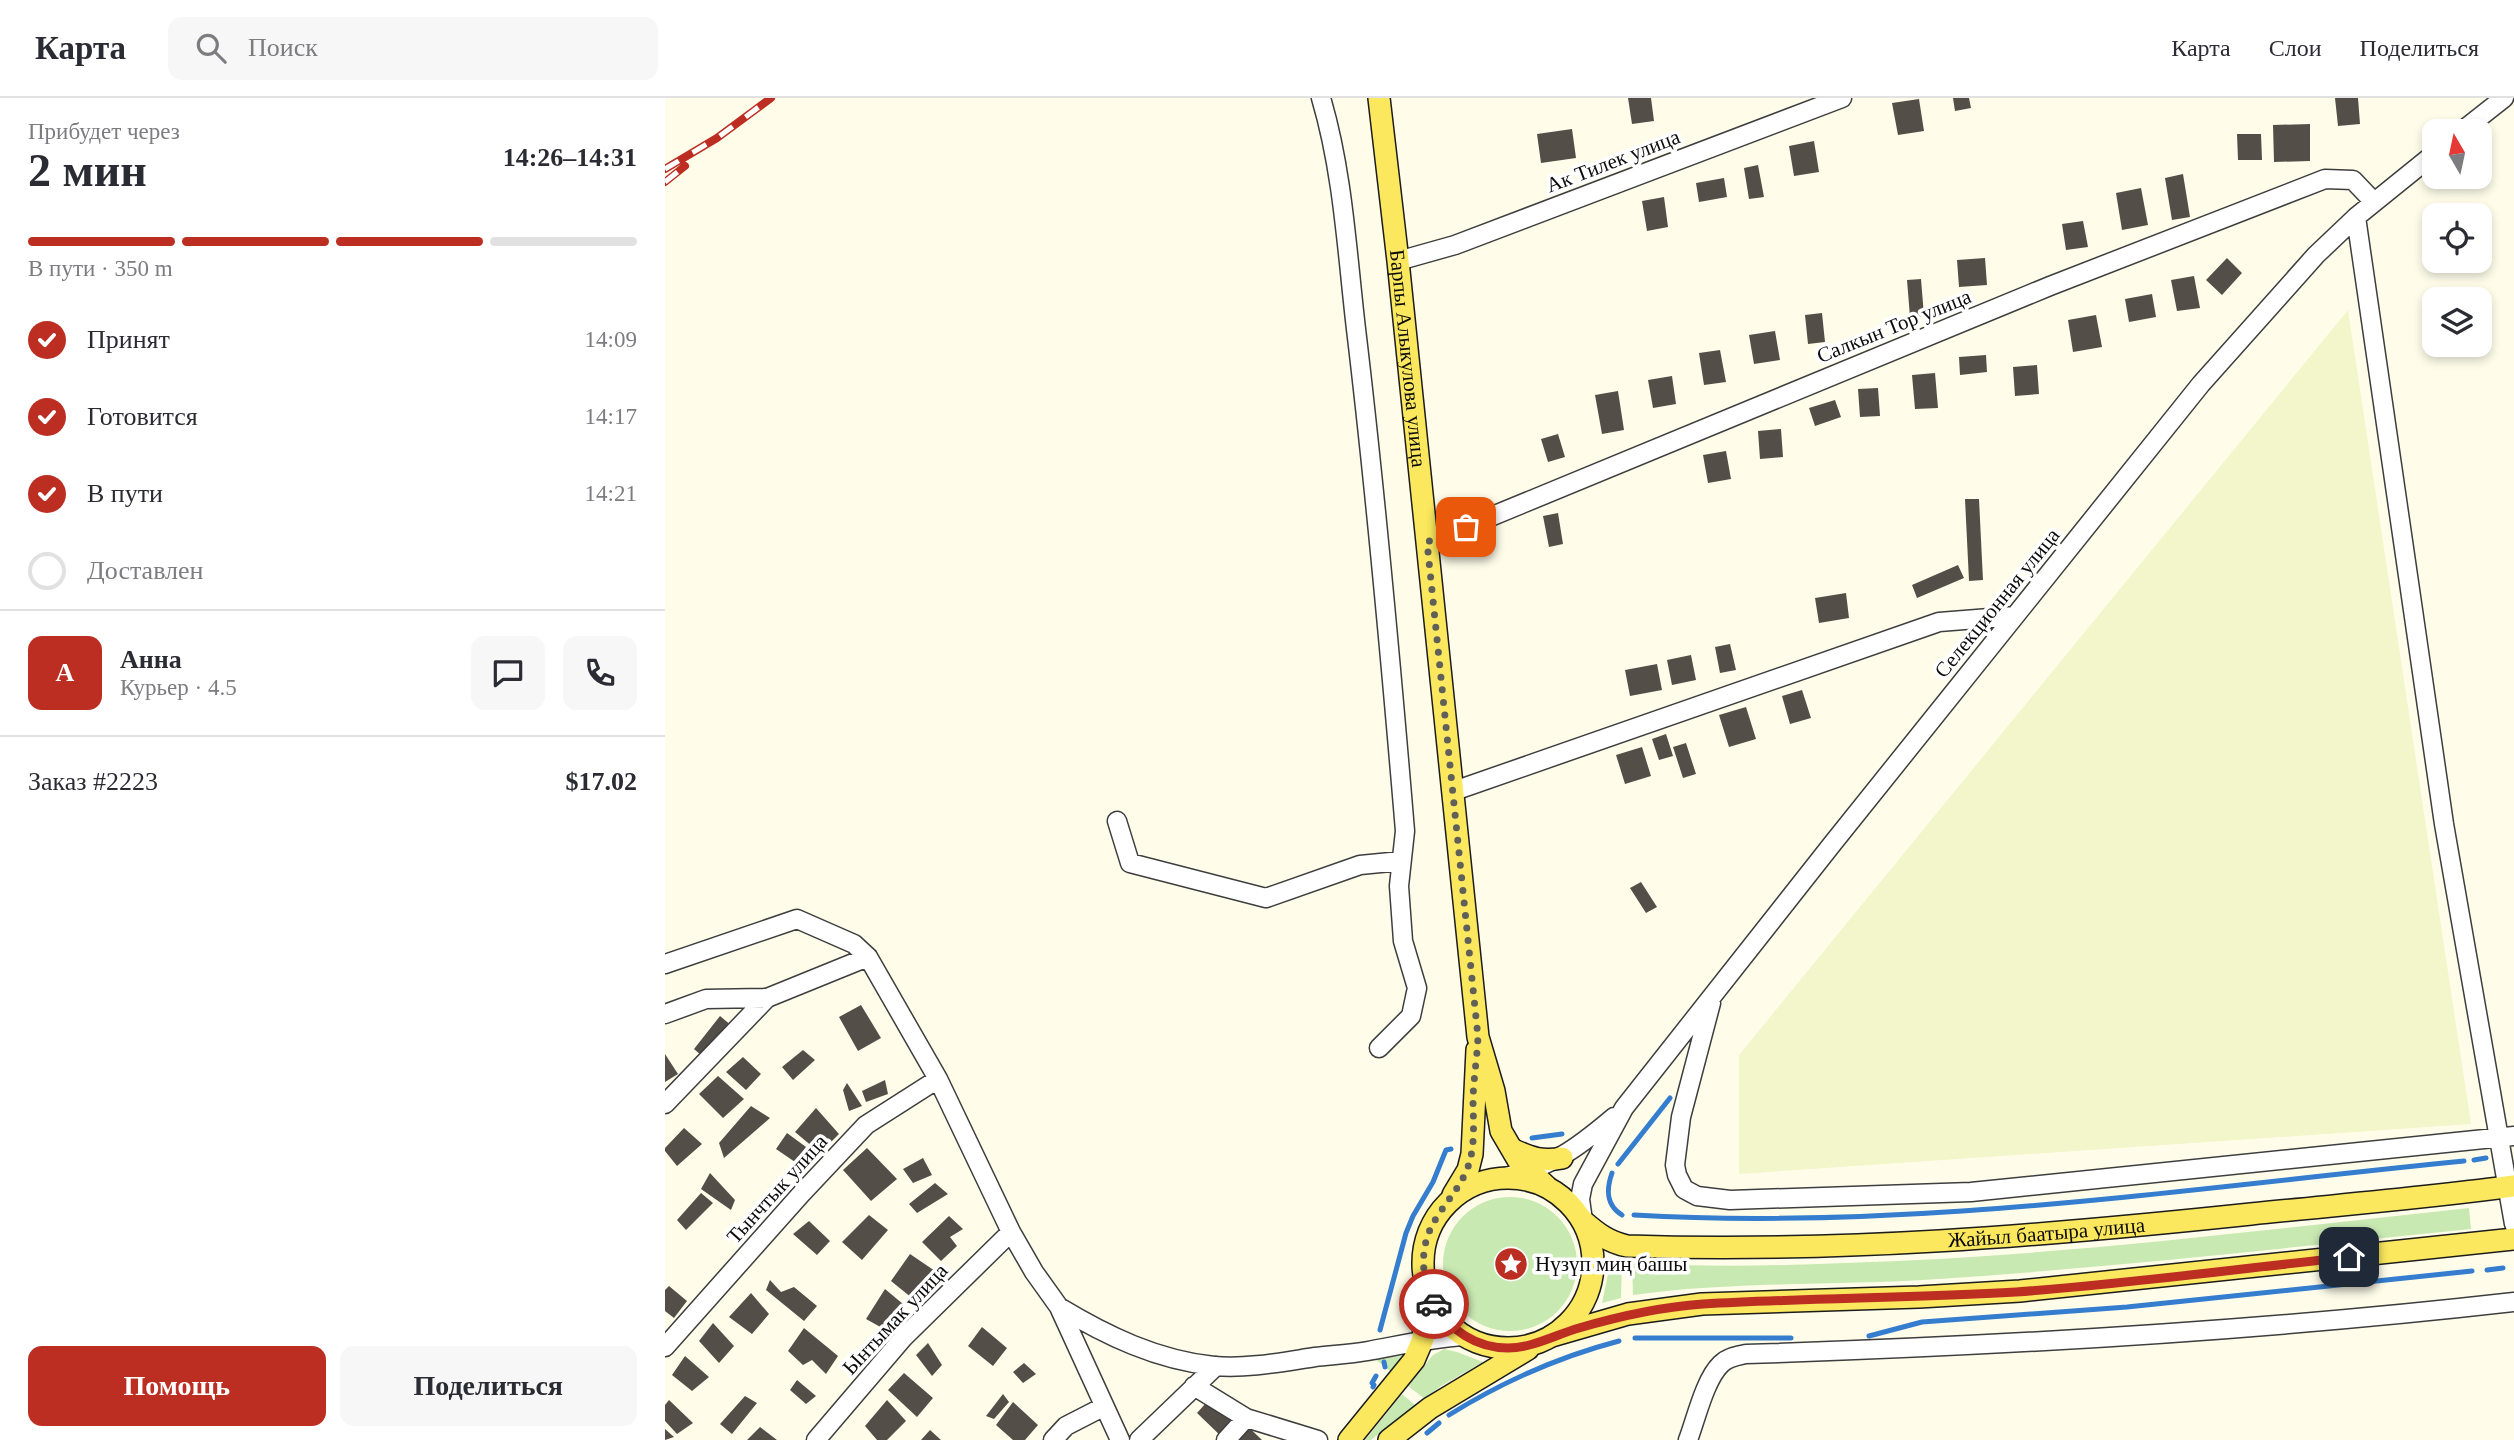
<!DOCTYPE html>
<html lang="ru">
<meta charset="utf-8">
<style>
:root{--surface:#fff;--page:#f7f7f7;--text:#2b2b33;--muted:#7c7c81;--line:#e1e1e2;--accent:#bd2e22}
body{margin:0;font-family:Georgia,serif;background:var(--page);color:var(--text);height:100vh;display:flex;flex-direction:column;font-size:26px;white-space:nowrap}
*{box-sizing:border-box;margin:0}
p{font-size:23px;color:var(--muted)}
.icon{flex:none;width:38px;height:38px;fill:none;stroke:currentColor;stroke-width:2;stroke-linecap:round;stroke-linejoin:round}
.map{position:relative;flex:1;overflow:hidden}
.side{display:flex;flex-direction:column;background:var(--surface);width:665px}
.side>*{flex:none}
.needle{width:46px;rotate:351deg}
.fabs{position:absolute;left:1757px;top:21px;display:grid;gap:14px}
.fabs a{display:grid;place-items:center;width:70px;height:70px;border-radius:14px;background:var(--surface);box-shadow:0 4px 10px #0003;font-size:35px}
.pin{position:absolute;display:grid;place-items:center;width:60px;height:60px;color:#fff;margin:-30px;border-radius:14px;box-shadow:0 4px 10px #0006}
.courier{position:absolute;display:grid;place-items:center;width:70px;height:70px;margin:-35px;border:5px solid #bd2e22;border-radius:50%;background:#fff;color:#222;box-shadow:0 2px 9px #0007}
.headline em{font-style:normal;font-weight:600}
.headline div{display:flex;flex-direction:column-reverse}
.headline{display:flex;align-items:center;justify-content:space-between;height:119px;padding:0 28px}
h1{font-size:46px;font-weight:600;line-height:52px}
.bar{display:grid;grid-template-columns:repeat(4,1fr);gap:10px 7px;align-content:center;height:84px;padding:0 28px}
.bar i{height:9px;border-radius:5px;background:var(--line)}
.bar .current{background:var(--accent)}
.bar p{grid-column:span 4}
.line{display:flex;align-items:center;gap:18px;padding:0 28px;border-top:2px solid var(--line)}
.line div{flex:1}
.round{display:grid;place-items:center;flex:none;width:74px;height:74px;border-radius:14px;background:var(--page)}
ol{padding:0 28px;list-style:none}
li{display:flex;align-items:center;gap:21px;height:77px}
li p{margin-inline-start:auto}
li .icon{padding:7px;border-radius:50%;background:var(--accent);color:#fff;stroke-width:4}
li:last-child{color:var(--muted)}
li i{width:38px;height:38px;border:4px solid var(--line);border-radius:50%}
.primary-button{display:flex;gap:14px;margin-top:auto;padding:14px 28px}
.primary-button a{flex:1;height:80px;border-radius:14px;background:var(--accent);color:#fff;font-size:28px;font-weight:600;line-height:80px;text-align:center}
.primary-button a+a{background:var(--page);color:var(--text)}
header{display:flex;align-items:center;gap:42px;box-sizing:border-box;height:98px;padding:0 35px;background:var(--surface);border-bottom:2px solid var(--line)}
header strong{font-size:33px}
nav{display:flex;gap:38px;margin-inline-start:auto;font-size:24px}
.search{width:490px;height:63px;background:var(--page);display:flex;align-items:center;gap:18px;box-sizing:border-box;padding:0 24px;border-radius:14px;color:var(--muted);font-size:26px}
main{display:flex;flex:1;min-height:0}
.map>svg:first-child{display:block}
.farmland{fill:#f3f5ca}
.green{fill:#c9e9b3}
.lines{fill:none;stroke-linecap:round;stroke-linejoin:round}
.stream{stroke:#347dcf;stroke-width:5}
.building{fill:#544e48}
.minor-casing{stroke:#3e3e3e;stroke-width:21}
.major-casing{stroke:#1c1c1c;stroke-width:24}
.minor{stroke:#fff;stroke-width:18}
.major{stroke:#fbe85e;stroke-width:21}
.rail-casing{stroke:#bd2e22;stroke-width:8}
.rail{stroke:#fff;stroke-width:5;stroke-dasharray:16;stroke-linecap:butt}
.done{stroke:#606059;stroke-width:7;stroke-dasharray:0 12.6}
.route{stroke:#bd2e22;stroke-width:9}
.labels{text-anchor:middle;dominant-baseline:central;stroke-width:7;stroke-linejoin:round;paint-order:stroke}
.street-label{font-size:21px;fill:#0b0b0b;stroke:#fff}
.poi-label{font-size:21px;fill:#0b0b0b;stroke:#fff;text-anchor:start}
</style>
<header>
<strong>Карта</strong>
<div class="search"><svg class="icon" aria-label="search" viewBox="0 0 24 24"><circle cx="10" cy="10" r="6"/><path d="M15 15l6 6"/></svg>Поиск</div>
<nav><a>Карта</a><a>Слои</a><a>Поделиться</a></nav>
</header>
<main>
<section class="side">
<div class="headline"><div><h1>2 мин</h1><p>Прибудет через</p></div><em>14:26–14:31</em></div>
<div class="bar"><i class="current"></i><i class="current"></i><i class="current"></i><i></i><p>В пути · 350 m</p></div>
<ol>
<li><svg class="icon" aria-label="check" viewBox="0 0 24 24"><path d="M5 12l5 5 9-10"/></svg>Принят<p>14:09</p></li>
<li><svg class="icon" aria-label="check" viewBox="0 0 24 24"><path d="M5 12l5 5 9-10"/></svg>Готовится<p>14:17</p></li>
<li><svg class="icon" aria-label="check" viewBox="0 0 24 24"><path d="M5 12l5 5 9-10"/></svg>В пути<p>14:21</p></li>
<li><i></i>Доставлен</li>
</ol>
<div class="line" style="height:126px"><b class="round" style="background:var(--accent);color:#fff">А</b><div><b>Анна</b><p>Курьер · 4.5</p></div><a class="round"><svg class="icon" aria-label="chat" viewBox="0 0 24 24"><path d="M4 5h16v11H9l-5 4z"/></svg></a><a class="round"><svg class="icon" aria-label="phone" viewBox="0 0 24 24"><path d="M5 4h4l2 5-3 2q2 4 5 5l2-3 5 2v4C11 20 4 13 5 4z"/></svg></a></div>
<div class="line" style="height:91px"><div>Заказ #2223</div><b>$17.02</b></div>
<div class="primary-button"><a>Помощь</a><a>Поделиться</a></div>
</section>
<div class="map">
<svg width="1849" height="1342" viewBox="0 0 1849 1342">
<rect width="100%" height="100%" fill="#fffdea"/>
<!-- farmland -->
<path class="farmland" d="M1683,212l123,814 -732,50v-119z"/>
<!-- green -->
<path class="green" d="M778 1166a67 67 0 1 1 134 0a67 67 0 1 1-134 0Z
M1804,1110l2,21c-177,18 -354,38 -532,50 -102,7 -205,2 -306,16l-1,-32c71,4 142,3 212,0 209,-6 417,-33 625,-55z
M946,1162l11,3 -1,35 -19,5z
M779,1251l13,3 26,10 -42,24 -16,13 -17,-13 25,-31z
M737,1258l-11,16 -16,-13z
M737,1296l13,11 -44,35h-6z"/>
<g class="lines">
<!-- stream -->
<path class="stream" d="M867,1040l30,-4
M1809,1062l12,-2
M953,1066l52,-66
M947,1075c-6,17 -6,32 10,42
M969,1117c277,16 555,-27 830,-54
M1822,1172l16,-2
M715,1232l26,-97 7,-17 20,-34 13,-32 5,-1
M1204,1238l53,-14 205,-15 345,-36
M970,1240h156
M719,1264l1,5
M708,1289l1,-2 -2,-2 4,-7
M784,1317c53,-33 109,-58 170,-74
M762,1335l12,-10"/>
</g>
<!-- building -->
<path class="building" d="M963,0h23l3,23 -22,3z
M1288,0h16l2,10 -16,3z
M1670,0h23l2,26 -22,2z
M1254,1l5,32 -26,4 -6,-32z
M1645,26v37l-36,1 -1,-37z
M907,31l4,29 -35,5 -4,-29z
M1572,36h24l1,26h-24z
M1149,43l5,31 -25,4 -5,-30z
M1093,67l6,32 -15,2 -5,-31z
M1518,76l7,43 -18,3 -7,-42z
M1059,80l3,19 -28,5 -3,-19z
M1476,90l7,37 -26,5 -6,-37z
M999,99l4,30 -21,4 -5,-30z
M1418,123l5,26 -22,3 -4,-26z
M1320,160l2,27 -28,2 -2,-27z
M1562,160l15,15 -20,22 -16,-15z
M1529,178l6,32 -23,3 -6,-31z
M1256,181l3,37 -14,1 -3,-37z
M1487,196l4,23 -27,5 -4,-23z
M1157,215l3,29 -17,2 -3,-29z
M1431,217l6,32 -29,5 -5,-32z
M1110,233l5,29 -26,4 -5,-29z
M1055,252l6,32 -22,3 -5,-32z
M1321,257l1,17 -27,3 -1,-18z
M1372,267l2,29 -24,2 -2,-29z
M1270,275l3,35 -23,1 -3,-34z
M1007,278l4,28 -23,4 -5,-28z
M1213,290l2,28 -20,1 -2,-28z
M953,293l6,39 -22,4 -7,-39z
M1170,302l6,17 -26,9 -6,-18z
M1116,331l2,28 -23,2 -2,-28z
M893,336l7,23 -17,5 -7,-23z
M1061,353l5,28 -23,4 -5,-28z
M1300,401h14l4,81 -14,1z
M893,415l5,31 -14,3 -6,-31z
M1293,467l6,13 -47,20 -5,-13z
M1181,495l3,25 -30,5 -4,-25z
M1065,546l6,26 -16,3 -5,-26z
M1026,557l5,25 -24,5 -5,-25z
M992,566l5,26 -32,6 -5,-26z
M1137,592l9,28 -21,6 -8,-28z
M1081,609l10,32 -27,8 -10,-32z
M1001,636l7,22 -14,4 -7,-21z
M1021,645l10,31 -13,4 -10,-31z
M977,649l9,29 -26,8 -9,-29z
M976,784l16,25 -11,6 -16,-25z
M196,907l20,33 -23,13 -19,-34z
M55,918l12,10 -30,30 -8,-7z
M138,952l12,10 -22,20 -11,-13z
M0,956l13,20 -13,8z
M78,959l18,17 -15,16 -20,-18z
M53,978l26,23 -21,19 -24,-24z
M220,982l3,14 -22,8 -4,-11z
M182,985l15,23 -13,5 -6,-21z
M86,1008l19,12 -46,40 -5,-15z
M151,1010l23,26 -19,19 -25,-21z
M19,1030l18,16 -25,22 -12,-15v-3z
M122,1035l19,14 -11,15 -19,-13z
M202,1050l30,31 -26,22 -28,-31z
M258,1060l9,17 -19,8 -10,-14z
M45,1075l25,27 -4,10 -30,-21z
M270,1085l13,11 -31,19 -8,-9z
M36,1095l12,10 -27,27 -9,-10z
M204,1117l19,15 -26,30 -20,-18z
M284,1118l14,13 -13,8 7,9 -16,15 -19,-19z
M144,1123l21,20 -13,14 -24,-21z
M245,1156l25,17 -23,27 -21,-17z
M105,1182l11,12 13,-5 23,19 -13,15 -38,-31z
M4,1188l18,15 -13,17 -9,-7v-21z
M220,1191l18,15 -19,25 -18,-10z
M86,1195l18,21 -17,20 -23,-17z
M48,1225l21,23 -15,17 -20,-22z
M317,1229l25,21 -14,18 -25,-20z
M139,1230l34,28 -12,18 -14,-14 -9,5 -15,-14z
M263,1245l14,22 -10,11 -16,-21z
M20,1258l24,21 -17,14 -20,-16z
M359,1265l12,11 -13,9 -10,-11z
M239,1275l29,25 -16,19 -29,-27z
M132,1282l19,16 -10,8 -16,-14z
M338,1296l6,8 -15,17 -8,-3z
M549,1296l48,46h-37l-28,-27z
M80,1298l12,7 -25,31 -12,-10z
M4,1302l24,23 -16,11 -12,-13v-16z
M222,1302l19,21 -19,19h-10l-12,-14z
M348,1304l25,23 -13,15h-12l-17,-15z
M95,1329l17,13h-30z
M0,1331l9,8 -9,3z
M265,1332l11,10h-20z"/>
<g class="lines">
<!-- minor casing -->
<g class="minor-casing">
<path id="minor" d="M656,0c22,74 26,154 35,231 20,167 35,334 49,502l-6,55 4,55 14,47 -6,28 -32,32
M1797,33l42,-33
M1691,119l88,607 70,400
M733,163l57,-16 387,-147
M762,445l623,-257 275,-107 28,1 21,22
M789,693l485,-169 76,-6
M452,723l13,42 136,35 94,-33 41,-4
M0,866l132,-45 57,25 14,13 70,122 73,153 23,40 25,35 61,133
M1046,905l-30,114 -6,48 2,10 7,14 13,7 33,4 241,-8 543,-56
M0,916l41,-15 61,-1 101,-41
M0,1006l102,-106
M837,1080c51,-12 73,-28 112,-61
M918,1123l-3,-22 3,-15 41,-76 209,-265 368,-459 115,-129 40,-38 78,-63
M394,1209c48,29 98,53 155,59 33,3 68,-4 101,-9 18,-2 36,-3 53,-6 33,-6 63,-13 96,-15
M0,1249l137,-154 64,-68 72,-46
M529,1288l52,32
M151,1342l88,-103 107,-105
M388,1342l13,-14 37,-19
M474,1342l77,-74
M561,1342l20,-22 72,22
M1023,1342c8,-21 17,-61 33,-76 7,-7 16,-8 25,-10 256,-8 513,-23 768,-52"/>
</g>
<!-- major casing -->
<g class="major-casing">
<g id="major">
<path id="s1" d="M714,0l19,163 80,776 16,54 7,40 17,29 28,26"/>
<path d="M849,1052c17,8 29,12 48,8"/>
<circle cx="843" cy="1165" r="85"/>
<path d="M788,1097l15,-25 4,-16 5,-104"/>
<path id="s2" d="M918,1123c14,12 25,21 44,25 210,7 415,-10 624,-32 87,-9 176,-16 263,-28"/>
<path d="M887,1238l76,-22 74,-10 217,-7 101,-6 494,-52"/>
<path d="M684,1342l65,-80 9,-21 4,-48"/>
<path d="M724,1342l41,-32 98,-59"/>
</g>
</g>
<!-- minor -->
<use href="#minor" class="minor"/>
<!-- major -->
<use href="#major" class="major"/>
<!-- rail casing -->
<g class="rail-casing">
<path id="rail" d="M0,71l52,-31 54,-40
M0,84l20,-16"/>
</g>
<!-- rail -->
<use href="#rail" class="rail"/>
</g>
<g class="lines">
<!-- done -->
<path class="done" d="M769,1206c-14,-28 -15,-60 3,-87 13,-21 29,-36 34,-61 4,-19 2,-40 2,-59 1,-20 4,-40 5,-60l-51,-495 39,-15"/>
<!-- route -->
<path class="route" d="M769,1206c16,26 42,44 74,44 24,0 47,-13 71,-20 41,-12 81,-21 124,-24 104,-6 209,-6 313,-12 111,-8 222,-23 333,-35"/>
</g>
<!-- icons -->
<defs>
<g id="sight-disc" transform="scale(1.75)"><circle r="9.5" fill="#bd2e22" stroke="#fff"/><path d="M0-6L1.8-2.2L6-1.7L2.9 1.2L3.7 5.4L0 3.3L-3.7 5.4L-2.9 1.2L-6-1.7L-1.8-2.2Z" fill="#fff"/></g>
</defs>
<g fill-rule="evenodd">
<use href="#sight-disc" x="846" y="1166"/>
</g>
<g class="labels">
<!-- street labels -->
<g class="street-label">
<text transform="translate(948 63) rotate(-21)">Ак Тилек улица</text>
<text transform="translate(1229 228) rotate(-22)">Салкын Тор улица</text>
<text stroke="none"><textPath href="#s1" startOffset="262">Барпы Алыкулова улица</textPath></text>
<text transform="translate(1332 505) rotate(-51)">Селекционная улица</text>
<text transform="translate(112 1091) rotate(-48)">Тынчтык улица</text>
<text stroke="none"><textPath href="#s2" startOffset="471">Жайыл баатыра улица</textPath></text>
<text transform="translate(230 1221) rotate(-47)">Ынтымак улица</text>
</g>
<!-- poi labels -->
<g class="poi-label">
<text x="870" y="1166">Нүзүп миң башы</text>
</g>
</g>
</svg>
<div class="fabs">
<a><svg class="needle" viewBox="-14 -14 28 28"><path d="M0-13l5 13h-10z" fill="#e53935"/><path d="M0 13l5-13h-10z" fill="#7c7c81"/></svg></a>
<a><svg class="icon" aria-label="locate" viewBox="0 0 24 24"><circle cx="12" cy="12" r="6"/><path d="M12 2v4M12 18v4M2 12h4M18 12h4"/></svg></a>
<a><svg class="icon" aria-label="layers" viewBox="0 0 24 24"><path d="M12 4l9 5-9 5-9-5zM3 14l9 5 9-5"/></svg></a>
</div>
<div class="pin" style="left:801px;top:429px;background:#ea580c"><svg class="icon" aria-label="bag" viewBox="0 0 24 24"><path d="M5 8h14l-1 12H6zM9 8a3 3 0 0 1 6 0"/></svg></div>
<div class="pin" style="left:1684px;top:1159px;background:#1f2937"><svg class="icon" aria-label="home" viewBox="0 0 24 24"><path d="M3 11l9-7 9 7M6 9v11h12V9"/></svg></div>
<div class="courier" style="left:769px;top:1206px"><svg class="icon" aria-label="car" viewBox="0 0 24 24"><path d="M5 17H2v-5l4-1 3-4h7l3 4 3 1v5h-3M9 17h6M6 11h13"/><circle cx="7" cy="17" r="2"/><circle cx="17" cy="17" r="2"/></svg></div>
</div>
</main>
